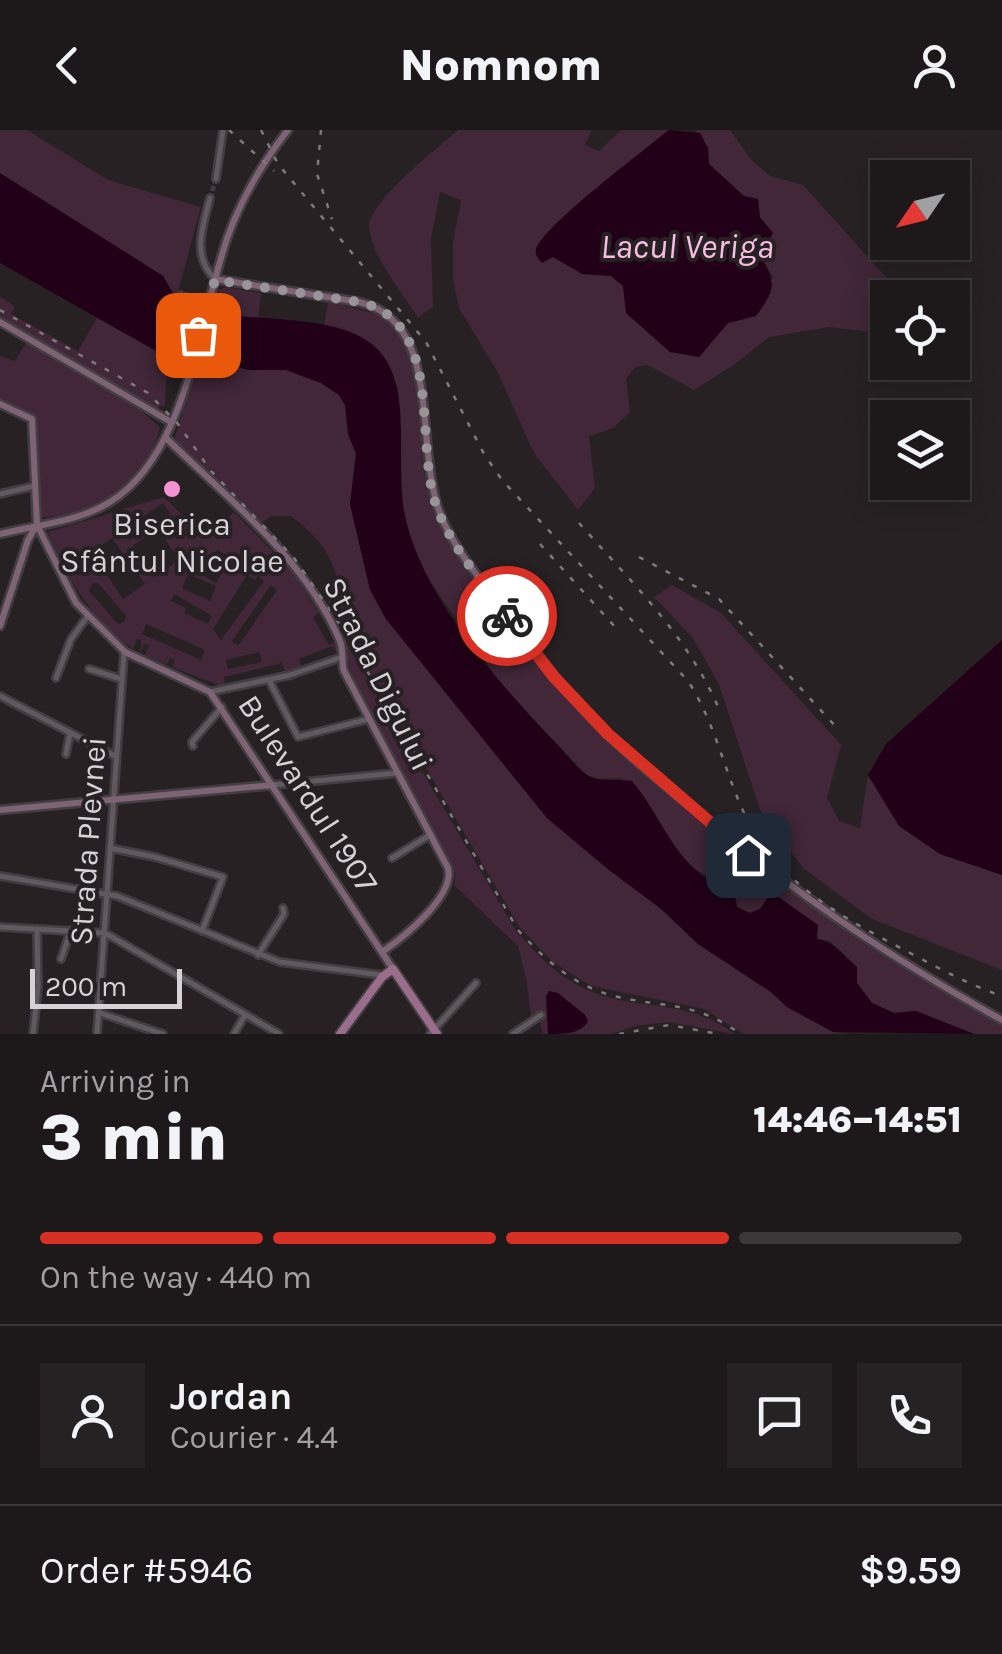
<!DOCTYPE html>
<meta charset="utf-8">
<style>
:root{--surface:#1d191b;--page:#252224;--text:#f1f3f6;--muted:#a0a0a3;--line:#3b383a;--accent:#d93025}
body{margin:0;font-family:Karla,sans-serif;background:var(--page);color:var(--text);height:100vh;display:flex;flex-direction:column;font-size:38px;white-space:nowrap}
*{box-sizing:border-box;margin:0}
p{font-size:32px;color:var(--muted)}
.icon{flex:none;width:55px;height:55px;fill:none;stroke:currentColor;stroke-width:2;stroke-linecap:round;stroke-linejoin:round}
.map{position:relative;height:904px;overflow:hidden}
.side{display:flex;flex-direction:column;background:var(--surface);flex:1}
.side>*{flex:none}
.needle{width:65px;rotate:235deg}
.buttons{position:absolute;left:870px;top:30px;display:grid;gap:20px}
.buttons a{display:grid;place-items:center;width:100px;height:100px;border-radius:0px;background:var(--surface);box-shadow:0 5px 25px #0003,0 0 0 2px var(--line);font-size:50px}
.scale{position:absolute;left:30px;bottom:25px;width:152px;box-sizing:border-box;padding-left:10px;border:5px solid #d6d2d5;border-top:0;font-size:28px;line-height:35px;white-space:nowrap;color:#d6d2d5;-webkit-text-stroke:8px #272124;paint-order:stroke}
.pin{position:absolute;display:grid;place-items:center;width:85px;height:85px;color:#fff;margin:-42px;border-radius:20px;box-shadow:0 5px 15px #0006}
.courier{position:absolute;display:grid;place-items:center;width:100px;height:100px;margin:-50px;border:8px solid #d93025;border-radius:50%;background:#fff;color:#222;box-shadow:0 2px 12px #0007}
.head em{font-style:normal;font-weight:800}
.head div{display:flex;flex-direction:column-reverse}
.head{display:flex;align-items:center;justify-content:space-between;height:170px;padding:0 40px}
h1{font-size:65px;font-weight:800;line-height:75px}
.bar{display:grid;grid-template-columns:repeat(4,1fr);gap:15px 10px;align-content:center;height:120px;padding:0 40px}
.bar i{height:12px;border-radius:8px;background:var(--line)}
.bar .selected{background:var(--accent)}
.bar p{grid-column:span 4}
.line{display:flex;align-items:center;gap:25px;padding:0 40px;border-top:2px solid var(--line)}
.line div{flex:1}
.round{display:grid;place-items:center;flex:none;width:105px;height:105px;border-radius:0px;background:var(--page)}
header{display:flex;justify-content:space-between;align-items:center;height:130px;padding:0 40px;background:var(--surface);font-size:45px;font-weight:800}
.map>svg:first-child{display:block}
.green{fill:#412738;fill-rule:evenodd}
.water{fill:#220018}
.pier{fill:#272124}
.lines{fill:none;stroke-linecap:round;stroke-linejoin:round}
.street-tunnel{stroke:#413c3f;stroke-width:5;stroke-dasharray:5 2.5;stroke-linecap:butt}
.street-casing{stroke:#433e42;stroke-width:10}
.secondary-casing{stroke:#433e42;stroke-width:11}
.primary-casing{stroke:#433e42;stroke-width:12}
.street{stroke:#60595d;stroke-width:5}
.secondary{stroke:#7d6374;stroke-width:6}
.primary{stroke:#9a6d8a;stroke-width:8}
.rail{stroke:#7e797c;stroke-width:2.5;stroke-dasharray:5 10;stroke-linecap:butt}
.done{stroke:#999497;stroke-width:10;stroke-dasharray:0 18}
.route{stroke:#d93025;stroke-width:12}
.poi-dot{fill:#f491d3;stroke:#272124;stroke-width:4}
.labels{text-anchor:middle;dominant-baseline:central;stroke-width:8;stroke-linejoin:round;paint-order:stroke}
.poi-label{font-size:32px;fill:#d6d2d5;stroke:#272124}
.street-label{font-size:32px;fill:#d6d2d5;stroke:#272124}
.water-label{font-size:35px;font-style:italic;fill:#f7bce1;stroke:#272124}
</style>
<header><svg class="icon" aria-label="back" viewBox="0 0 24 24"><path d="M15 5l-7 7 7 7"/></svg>Nomnom<svg class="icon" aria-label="person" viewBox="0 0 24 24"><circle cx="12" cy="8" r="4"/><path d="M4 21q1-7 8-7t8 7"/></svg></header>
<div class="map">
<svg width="1002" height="904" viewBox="0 0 1002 904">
<rect width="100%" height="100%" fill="#272124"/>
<!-- green -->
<path class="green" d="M0,0h27l81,50 93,27 -25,92 -13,-23 -163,-103z
M458,0h134l-7,15 14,6 22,-21h48l-115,95 -1,31 29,18 29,2 12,10 4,28 43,38 29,5 29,-34 28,-7 17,-39 -12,-21 -3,-57 -14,-2 -35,-33 -1,-16 -13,-18h35l22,31 18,15 33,9 101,112 -16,1 -1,36 -58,-7 -60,10 -37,29 -38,24 -46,-25 -13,2 -9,12 4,33 -17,16 -24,8 6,52 -17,22 -44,-57 -37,-82 -38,-63 -6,-29v-36l8,-43 -21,-8 -9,48 2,67 -15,11c-16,-26 -45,-59 -49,-90 -3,-24 70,-81 89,-98z
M225,157l36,6 -3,26 -45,-7 6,-22z
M0,167l15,9 -4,8 67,37 19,-33 70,39 -2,49 -12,2 -153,-89z
M328,172l46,11 13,6 10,11 20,44 6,93 9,37 22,44 99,133 75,78 157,129 99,68 118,68v10h-28l-58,-23 -22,2 -22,-10 -15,-20v-16l-27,-26 -13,-2 -57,-30 -10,4 -13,-6 -2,-14 -48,-29 -66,-86 -22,1 -12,-4 -80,-82 -82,-119 -13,-29 -9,-35 -5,-122 -45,-55 -29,-8z
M26,213l113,66 21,18c-9,52 -73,94 -124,90l-3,-94 -33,-19v-48l15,5z
M199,231l51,9h36l35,13 18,12 6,10 11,49 -6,50 20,85 16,30 161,199 62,52 51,38 38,36 73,48 16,15 46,25 15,2h-104l-40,-25 -113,-23 -38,-24 -33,-34 -192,-327 11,-14c-7,-34 -21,-50 -48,-71h-19l-15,9 -83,-85z
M164,367l41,41 29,-26 61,62 24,39 -6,4 16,28 7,-3 2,12 -6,-8 -33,13 3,8 -17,5 -3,-9 -58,14 1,9h-5l-48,-19 3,-7 -5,-2 -3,7 -22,-10 4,-9 -4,-2 -5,9 1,-13 -4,-1 -4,10c-40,-28 -67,-72 -85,-117zM163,373l7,10 -41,27 -6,-10zM158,399l21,31 -25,17 -21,-32zM112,408l14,20 -7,5 -10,-10 -31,23 -6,-10zM217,420l12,6 -12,27 -12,-6zM128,429l17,25 -22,15 -17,-25zM188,444l28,12 -6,15 -28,-13zM247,445l8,5 3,-4 6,5 -43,59 -8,-11zM92,454l6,-1 28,33 -2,6 -6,2 -29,-33zM271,455l6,5 -39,56 -6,-5zM174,464l38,22 -4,8 -24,-11 2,-5 -15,-7zM146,494l59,26 -4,10 -59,-26zM259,522l3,10 -34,7 -2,-9z
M672,455l49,28 120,132 -14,53 12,23 21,7 8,-53 32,51 40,28 62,21v95l-130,-51 -69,-51 -43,-58 -41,-126 -27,-47 -38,-40z
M324,475l192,326c21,23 42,47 72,59 53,23 94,6 147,44l-66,-12 -34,4 -24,8h-68l-5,-19 -7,3 -4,-35 -9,-37 -63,-60v-13l-102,-193 -10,-39z"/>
<!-- water -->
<path class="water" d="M669,0l31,3 8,15 1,16 35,32 14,3 2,18 13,16 -12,23c16,30 14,33 -5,60l-28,7 -29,34 -29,-5 -44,-39 -3,-27 -12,-10 -29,-2 -29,-17 -11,6c-4,-5 -7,-7 -6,-13 3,-21 111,-102 133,-120z
M0,43l163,103 13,23c12,3 23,10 35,13 46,10 125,2 162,33 43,36 21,116 31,166 15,82 95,173 152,232 9,9 20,25 31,32 13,8 31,3 45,6 33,39 46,95 101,108l4,18 13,6 10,-4 9,-13h8l41,29 -1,14c20,4 25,16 40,28v16l15,20 22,10 22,-2 58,23 -141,-2 -46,-25 -16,-15 -73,-48 -38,-36 -51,-38 -62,-52 -161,-199 -16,-29 -20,-86 6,-50 -8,-20 -3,-29 -6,-10 -18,-12 -35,-13h-36l-65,-14 -18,1 -167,-94z
M1002,510v235l-62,-21 -41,-28 -31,-51 18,-31z
M549,861l9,2 27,22 3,6c-6,13 -25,13 -40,13l-2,-38z"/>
<!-- pier -->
<path class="pier" d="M199,173l15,4 -16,58 -15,-2z"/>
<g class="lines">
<!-- street-tunnel -->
<path class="street-tunnel" d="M210,68l6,-19"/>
<!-- street casing -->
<g class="street-casing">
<path id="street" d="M216,49l7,-49
M210,68c-7,28 -19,58 5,81
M170,233l3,-33 8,-35
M177,233l2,-32 8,-34
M0,364l34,-8
M89,539l32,10
M56,548l15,-39 16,-22
M269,550l29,57 71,-18
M210,562l80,-17 52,-18
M0,566l115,60
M193,616l-1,-4 30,-35
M66,624l4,-21
M273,655l124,-12
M110,718l45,9 68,20 -21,54
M392,728l38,-23
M0,746l117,20 163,66 101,13
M0,797l105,6 174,101
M258,825l26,-41 -1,-6
M61,829l10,-29
M100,883l63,21
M33,904l5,-47 -1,-58
M97,904l27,-381
M234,904l11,-19
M430,904l46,-51
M513,904l28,-19"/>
</g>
<!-- secondary casing -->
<g class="secondary-casing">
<path id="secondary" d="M215,149l144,23c90,21 50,156 87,225 16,32 40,59 60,87 37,49 75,97 120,138 30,27 62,52 93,77 90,75 181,134 283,191
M0,192l171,100
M0,274l32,15 5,106 39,78 49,49 85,40 183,277
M165,307c62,61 140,121 175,204 4,10 1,20 4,30l104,197c7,28 -44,69 -66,84
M0,404c36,-9 78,-12 110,-32 78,-48 89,-185 118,-266 14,-39 35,-74 60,-106
M0,496l28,-86 8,-14
M0,680l273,-25"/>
</g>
<!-- primary casing -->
<g class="primary-casing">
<path id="primary" d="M340,904l42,-57 11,-8 44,65"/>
</g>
<!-- street -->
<use href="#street" class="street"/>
<!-- secondary -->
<use href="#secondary" class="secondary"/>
<!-- primary -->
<use href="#primary" class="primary"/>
<!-- rail -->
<path class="rail" d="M229,0l45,41
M261,0l17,34 148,178 58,112 18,26 186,201c27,41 36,90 57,134 32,69 102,105 167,139 30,16 58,31 90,42
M321,0l-4,44 15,45
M0,180l148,83 30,31 33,47 83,87 47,68 177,304c27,30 56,56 96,66 49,12 83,5 126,38
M579,393c53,60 112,116 142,191
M540,414l76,84
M639,427l80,42 118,129
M619,904l50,-9 50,9"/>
</g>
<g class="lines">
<!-- done -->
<path class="done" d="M198,205l17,-55 144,22c86,19 55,140 77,203 14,41 46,76 71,111"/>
<!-- route -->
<path class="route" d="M507,486l47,61 54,57 140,121"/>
</g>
<!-- markers -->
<circle class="poi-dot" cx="172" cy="359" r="10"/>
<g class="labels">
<!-- poi labels -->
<g class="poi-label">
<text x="172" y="394">Biserica<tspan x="172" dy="37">Sfântul Nicolae</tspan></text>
</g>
<!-- street labels -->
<g class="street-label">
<text transform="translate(378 544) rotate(64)">Strada Digului</text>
<text transform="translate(308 664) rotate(57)">Bulevardul 1907</text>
<text transform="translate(88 711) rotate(-86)">Strada Plevnei</text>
</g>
<!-- water labels -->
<g class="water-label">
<text x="687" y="116">Lacul Veriga</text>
</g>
</g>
</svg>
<div class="buttons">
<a><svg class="needle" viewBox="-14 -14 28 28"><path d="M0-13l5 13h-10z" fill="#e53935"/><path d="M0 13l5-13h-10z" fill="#a0a0a3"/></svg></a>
<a><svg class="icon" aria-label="locate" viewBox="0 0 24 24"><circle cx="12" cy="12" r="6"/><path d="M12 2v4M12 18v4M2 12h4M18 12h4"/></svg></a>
<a><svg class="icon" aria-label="layers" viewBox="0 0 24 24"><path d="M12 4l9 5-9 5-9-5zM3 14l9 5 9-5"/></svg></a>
</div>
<div class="scale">200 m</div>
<div class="pin" style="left:198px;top:205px;background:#ea580c"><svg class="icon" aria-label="bag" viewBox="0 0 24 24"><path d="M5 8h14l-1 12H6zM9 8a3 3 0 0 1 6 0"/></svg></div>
<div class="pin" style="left:748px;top:725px;background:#1f2937"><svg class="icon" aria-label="home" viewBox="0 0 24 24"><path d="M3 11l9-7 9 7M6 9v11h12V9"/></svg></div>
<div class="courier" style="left:507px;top:486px"><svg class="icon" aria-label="bike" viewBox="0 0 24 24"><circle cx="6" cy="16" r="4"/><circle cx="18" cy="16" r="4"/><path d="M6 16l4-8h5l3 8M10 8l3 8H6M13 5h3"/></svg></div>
</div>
<section class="side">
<div class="head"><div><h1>3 min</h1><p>Arriving in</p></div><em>14:46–14:51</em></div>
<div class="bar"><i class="selected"></i><i class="selected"></i><i class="selected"></i><i></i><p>On the way · 440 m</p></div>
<div class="line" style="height:180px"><a class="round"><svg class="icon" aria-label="person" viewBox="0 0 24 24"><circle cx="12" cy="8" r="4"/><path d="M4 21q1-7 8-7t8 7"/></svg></a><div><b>Jordan</b><p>Courier · 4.4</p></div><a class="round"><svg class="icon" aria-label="chat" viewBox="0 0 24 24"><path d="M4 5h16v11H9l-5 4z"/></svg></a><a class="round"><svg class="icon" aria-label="phone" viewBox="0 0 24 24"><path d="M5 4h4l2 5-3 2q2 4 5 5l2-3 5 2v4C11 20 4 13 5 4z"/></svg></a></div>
<div class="line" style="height:130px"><div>Order #5946</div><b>$9.59</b></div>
</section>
